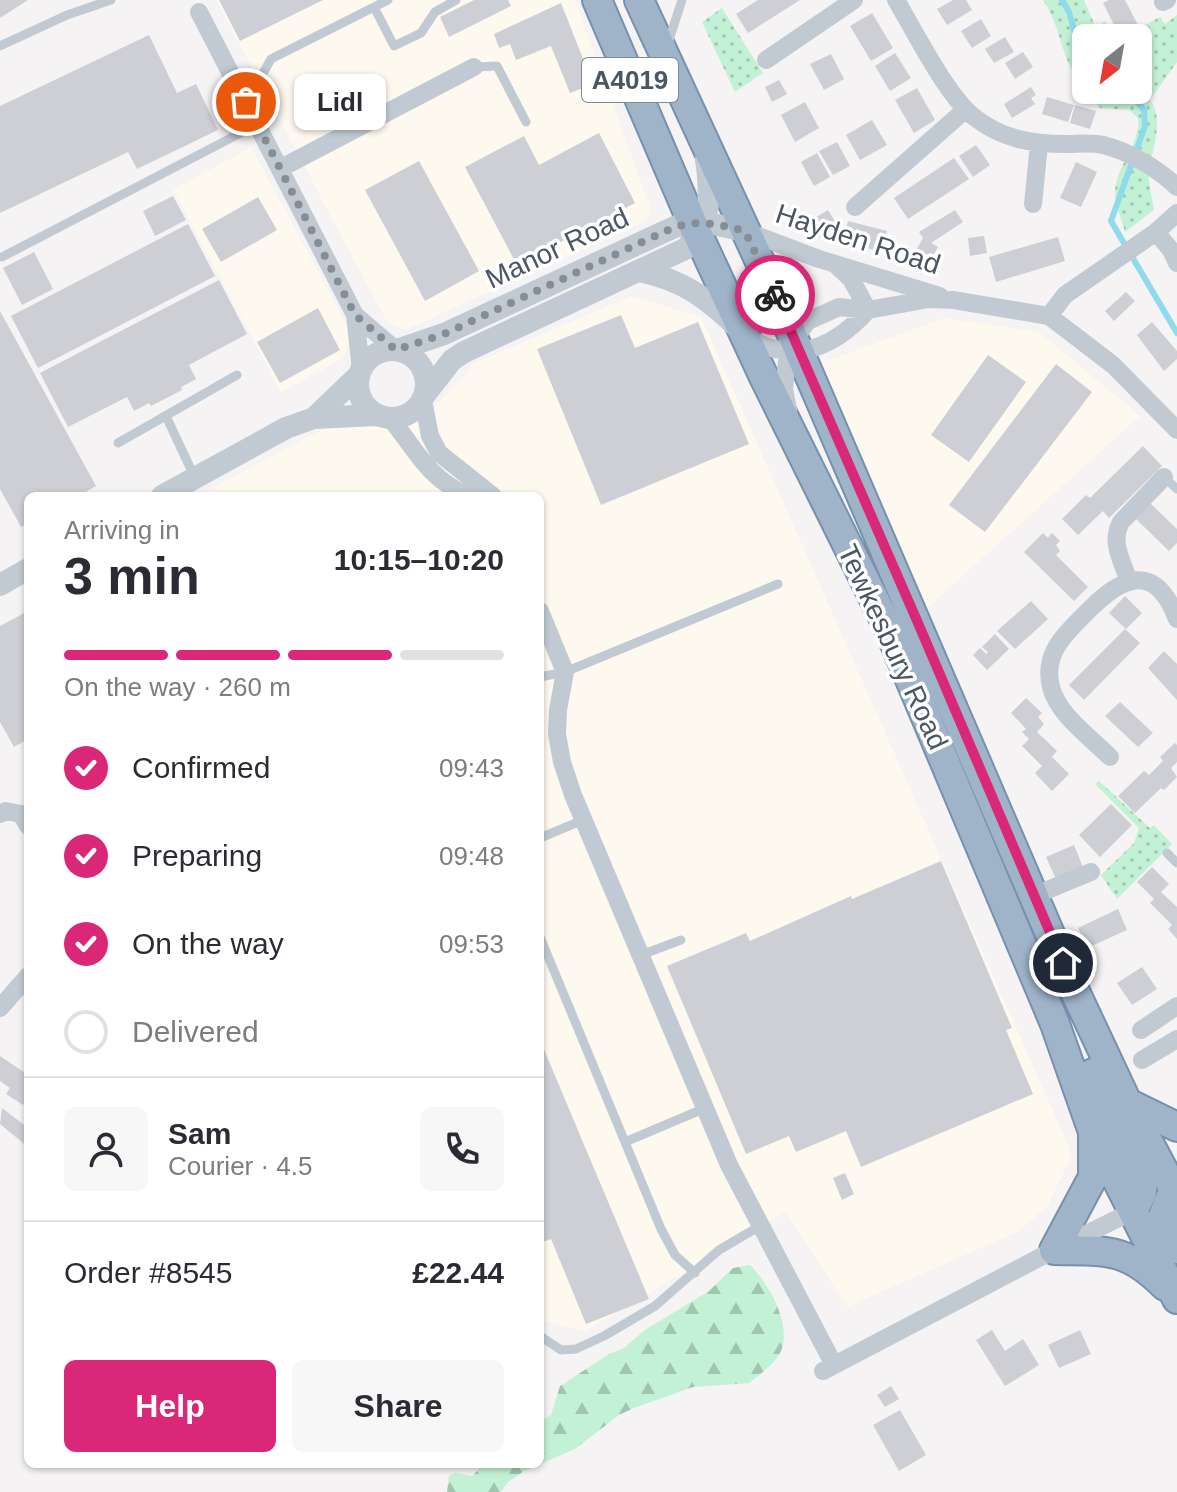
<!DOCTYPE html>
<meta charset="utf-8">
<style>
:root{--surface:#fff;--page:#f7f7f7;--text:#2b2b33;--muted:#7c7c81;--line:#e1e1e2;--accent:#db2777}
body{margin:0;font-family:Helvetica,sans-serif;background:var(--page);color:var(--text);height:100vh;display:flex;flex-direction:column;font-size:30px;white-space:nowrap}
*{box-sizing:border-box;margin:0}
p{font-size:26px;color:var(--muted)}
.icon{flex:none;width:44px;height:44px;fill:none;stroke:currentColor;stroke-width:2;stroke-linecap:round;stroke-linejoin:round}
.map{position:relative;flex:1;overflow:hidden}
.sheet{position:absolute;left:24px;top:492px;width:520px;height:976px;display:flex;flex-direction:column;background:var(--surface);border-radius:12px;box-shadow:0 2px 6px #0004}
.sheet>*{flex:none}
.needle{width:52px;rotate:211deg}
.tools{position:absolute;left:1072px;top:24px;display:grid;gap:16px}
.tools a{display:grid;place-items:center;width:80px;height:80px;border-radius:12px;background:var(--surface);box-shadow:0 2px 6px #0004;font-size:40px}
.pin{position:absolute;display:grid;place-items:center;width:68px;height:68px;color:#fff;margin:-34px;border:4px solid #fff;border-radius:50%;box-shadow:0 2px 8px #0007}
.courier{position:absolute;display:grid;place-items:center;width:80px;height:80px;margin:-40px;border:6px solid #db2777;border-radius:50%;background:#fff;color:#222;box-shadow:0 2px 10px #0007}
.bubble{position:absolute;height:56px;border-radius:12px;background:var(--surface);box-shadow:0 2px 6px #0004;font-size:26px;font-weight:800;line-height:56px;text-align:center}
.head em{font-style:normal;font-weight:800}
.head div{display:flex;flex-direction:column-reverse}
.head{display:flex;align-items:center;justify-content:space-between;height:136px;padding:0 40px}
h1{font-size:52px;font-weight:800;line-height:60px}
.bar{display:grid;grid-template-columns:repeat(4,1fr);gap:12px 8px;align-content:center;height:96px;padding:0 40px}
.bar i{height:10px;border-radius:6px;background:var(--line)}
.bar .selected{background:var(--accent)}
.bar p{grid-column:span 4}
.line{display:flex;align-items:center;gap:20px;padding:0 40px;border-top:2px solid var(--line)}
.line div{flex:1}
.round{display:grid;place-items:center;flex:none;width:84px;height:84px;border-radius:12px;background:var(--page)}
ol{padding:0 40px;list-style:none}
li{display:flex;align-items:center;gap:24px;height:88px}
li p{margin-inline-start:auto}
li .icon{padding:8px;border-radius:50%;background:var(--accent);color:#fff;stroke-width:4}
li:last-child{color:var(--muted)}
li i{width:44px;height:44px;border:4px solid var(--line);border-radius:50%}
.primary-button{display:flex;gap:16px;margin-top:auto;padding:16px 40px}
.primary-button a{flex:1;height:92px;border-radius:12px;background:var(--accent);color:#fff;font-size:32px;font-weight:800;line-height:92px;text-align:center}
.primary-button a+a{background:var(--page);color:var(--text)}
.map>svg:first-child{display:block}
.commercial{fill:#fdf9ef}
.grass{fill:url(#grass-dots)}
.forest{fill:url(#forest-firs)}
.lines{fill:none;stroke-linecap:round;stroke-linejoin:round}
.stream{stroke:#90daee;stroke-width:6}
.building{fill:#cdcfd5}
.trunk-casing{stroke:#7690ad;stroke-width:32}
.service{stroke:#c1cad2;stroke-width:9}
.minor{stroke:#c1cad2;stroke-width:18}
.tertiary{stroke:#c1cad2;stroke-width:22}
.trunk{stroke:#9fb4c9;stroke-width:28}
.done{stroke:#868d94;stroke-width:8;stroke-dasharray:0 14.4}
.route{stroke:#db2777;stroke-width:10}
.labels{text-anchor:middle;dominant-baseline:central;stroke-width:7;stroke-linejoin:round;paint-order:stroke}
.shield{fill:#fff;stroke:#808990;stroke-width:2}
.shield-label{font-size:26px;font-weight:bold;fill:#4a5661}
.street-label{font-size:28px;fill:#4a5661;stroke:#fff}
</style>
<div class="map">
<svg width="1177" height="1492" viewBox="0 0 1177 1492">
<defs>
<pattern id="grass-dots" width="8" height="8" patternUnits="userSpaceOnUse" patternTransform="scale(2)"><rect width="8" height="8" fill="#c3f1d5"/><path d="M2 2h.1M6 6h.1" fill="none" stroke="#a0c6b0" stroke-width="1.8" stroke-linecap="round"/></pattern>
<pattern id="forest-firs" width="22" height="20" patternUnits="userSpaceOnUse" patternTransform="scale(2)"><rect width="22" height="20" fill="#c3f1d5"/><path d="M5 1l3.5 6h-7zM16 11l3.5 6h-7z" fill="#a0c6b0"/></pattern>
</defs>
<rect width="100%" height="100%" fill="#f5f3f3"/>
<!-- commercial -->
<path class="commercial" d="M216,0h359l75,207 -3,13 -242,110 -18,-8z
M251,147l102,190 -11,22 -61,33 -108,-202z
M632,296l69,21 371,837 -24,52 -31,26 -170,75 -61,-95 -201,119 -45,-11v-824h-343l132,-70h46l44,-4 44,-44 9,-14z
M944,318l95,14 101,84 -214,193 -110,-244z"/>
<!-- grass -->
<path class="grass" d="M1043,0h41l12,28 9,-7 9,17h-28v52h52v-52h-17l39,-21 5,7 12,-9v47l-25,35 -4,1c20,20 1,56 1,80 0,11 4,22 5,32l-29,22c-3,-12 -10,-27 -10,-39 0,-26 26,-49 23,-75l-9,-8 -29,-2c-14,-16 -28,-34 -35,-54 -7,-19 -10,-37 -22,-54z
M722,8l41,65 -28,19 -33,-70z
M1099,781l51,47 4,-3 18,19 -55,55 -16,-24 33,-32 5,-15 -44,-44z"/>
<!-- forest -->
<path class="forest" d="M750,1265c19,19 42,59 31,86 -5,12 -22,24 -32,32l-56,4 -59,21 -15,7 -44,34 -51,22 -16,11 -7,10h-54l2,-16 6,-3 17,3 12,-12h56v-42l11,-7 9,-29 49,-32 15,-6 21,-18 64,-39 24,-23z"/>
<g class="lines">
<!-- stream -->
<path class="stream" d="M1062,0l7,12 17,60
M1100,90l18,7 14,-1 12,14 1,16 -34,95 66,112"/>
</g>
<!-- building -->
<path class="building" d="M0,0h28l-28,18z
M219,0h104l-83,41z
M474,0h34l3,6 -62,31 -9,-20z
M758,0h42l-52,33 -12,-19z
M953,0h13l6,10 -25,15 -10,-16z
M1109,0h16l14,27 -19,10 -17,-34z
M561,3l32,81 -23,9 -19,-47 -35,14 -6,-16 -11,4 -5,-14z
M872,13l21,35 -22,13 -21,-35z
M981,19l10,17 -19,12 -11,-17z
M149,35l28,58 19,-9 22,46 -81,39 -9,-17 -128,61v-107z
M1005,37l9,15 -20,11 -9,-14z
M1023,52l10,15 -18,12 -10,-16z
M895,53l16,25 -21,13 -15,-25z
M831,54l13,25 -20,11 -14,-26z
M779,80l8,14 -15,8 -7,-15z
M1031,87l5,8 -5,3 4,6 -23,14 -8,-14z
M917,88l18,32 -21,13 -19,-33z
M1047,97l27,8 -6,17 -26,-8z
M805,102l14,26 -24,14 -14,-27z
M1075,105l21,6 -6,18 -20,-6z
M872,120l15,25 -27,15 -14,-25z
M599,133l36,70 -118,62 -52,-98 59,-31 15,29z
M837,142l13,24 -17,9 -14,-24z
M976,145l14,20 -17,12 -14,-21z
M817,153l13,24 -16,9 -13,-24z
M954,158l15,21 -61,40 -14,-21z
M419,161l60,110 -54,30 -60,-111z
M1076,162l21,10 -16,35 -21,-9z
M173,196l13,24 -31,16 -12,-25z
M258,197l19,33 -56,32 -19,-33z
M828,210l10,16 -25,15 -10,-16z
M955,210l8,12 -32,21 7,4 -16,27 -14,-9 15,-27 -4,-6z
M848,221l39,10 -5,21 -39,-10z
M188,224l27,52 -177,92 -27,-52z
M984,236l3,17 -17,3 -2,-18z
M1058,237l7,24 -69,21 -7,-25z
M34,252l19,37 -31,16 -19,-37z
M219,280l28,54 -58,31 7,14 -15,8 1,3 -31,16 -2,-3 -15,8 -7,-14 -59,30 -28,-54z
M1126,292l9,9 -21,20 -9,-10z
M318,308l22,42 -60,33 -23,-41z
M0,311l96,175 -18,10h-50v27l-7,4 -21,-38z
M621,315l14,33 63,-26 51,122 -148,61 -64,-156z
M1152,322l25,29v8l-13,12 -27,-36z
M988,355l38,27 -57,80 -38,-27z
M1056,364l36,28 -107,140 -36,-27z
M1143,446l19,20 -53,52 -6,-7 -25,24 -16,-16 24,-24 4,3z
M1150,503l27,26v14l-8,8 -34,-33z
M1043,533l5,5 4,-5 8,8 -4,4 4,6 -4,4 32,32 -14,14 -50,-49z
M1125,596l17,17 -16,16 -17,-16z
M1031,601l17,18 -33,30 -18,-18z
M28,611v128l-14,8 -14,-25v-96z
M1125,629l15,14 -56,57 -15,-15z
M995,634l14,15 -22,21 -14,-15 7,-7 6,6 2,-2 -6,-5z
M1164,651l13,13v36l-29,-32z
M1026,698l16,15 -4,4 6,7 -7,8 20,19 -5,6 17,17 -17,17 -17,-18 7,-7 -20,-20 7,-7 -7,-7 4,-3 -15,-16z
M1120,702l33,31 -15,14 -33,-31z
M1175,743l2,2v17l-6,6 6,9 -13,13 -3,-2 -26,25 -17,-17 26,-25 5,4 14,-14 -3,-4z
M1111,804l21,21 -32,32 -21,-22z
M1074,845l9,22 -27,12 -10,-22z
M941,861l71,167 -6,2 27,64 -172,73 -15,-36 -50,21 -7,-16 -43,18 -79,-188 79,-33 4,8 101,-45 1,3z
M1152,867l17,17 -8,8 16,15v32l-9,-10 4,-4 -22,-22 4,-4 -17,-17z
M1118,909l9,21 -40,18 -9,-20z
M1142,967l15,22 -25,16 -15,-22z
M540,1040l109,259 -63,25 -35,-85 -11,4z
M0,1056l28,19v22l-5,8 -17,-11 4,-6 -10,-7z
M2,1108l26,20v19l-28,-23z
M845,1173l9,21 -12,6 -9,-22z
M992,1330l13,21 18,-12 16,26 -34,21 -29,-46z
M1080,1330l11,24 -32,14 -11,-23z
M891,1386l8,13 -14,8 -8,-12z
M900,1410l26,45 -27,16 -26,-46z"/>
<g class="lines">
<!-- trunk casing -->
<g class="trunk-casing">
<path id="trunk" d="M597,0l95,222 72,155 124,250 167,397 38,108 84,167
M639,0l129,279 304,706 53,113 52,98
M1093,1073l49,110v10l-9,18
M1128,1103l49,24
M1093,1136v41l-39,73c52,1 72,-3 111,36
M1174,1189l-11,27 14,33"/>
</g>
<!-- service -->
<path class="service" d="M374,7l20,39 27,-13 14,-21 21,-12
M0,46l67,-31 44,-15
M667,46l15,-46
M474,67l23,-1 29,56
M247,102l24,-43 117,-59
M2,257l256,-133
M166,416l29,62
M118,443l119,-68
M1164,477l13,12
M540,677l25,-5 213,-88
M540,838l43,-18
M1167,853l10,10
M540,937l121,292 14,26 20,18
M641,955l40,-15
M625,1142l78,-33
M540,1336l21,14 15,-1 28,-13 51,-30 64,-56 41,-24"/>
<!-- minor -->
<path class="minor" d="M896,0c19,32 51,96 78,117 28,22 57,27 92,27 12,0 25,-2 37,1 26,6 55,24 74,42
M1163,2l4,-2
M199,12l156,303 6,55
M766,60l88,-60
M281,168l193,-101
M1033,204l6,-60
M855,207l110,-97
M745,231l74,28 121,37
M1156,232l15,18 6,13
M835,264l16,15 17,31
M355,315l41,35
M1049,316l16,-21 91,-63 21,-19
M746,336c46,30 88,12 122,-26
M423,400l7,36 9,17 54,43
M788,410l-4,-21 3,-28 7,-21 14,-19 31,-14 29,3 61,-11 25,1 95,16 64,49 64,65
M390,418c28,34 35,57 77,78
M1129,581c-7,-20 -19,-39 -8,-59l43,-45
M540,611l25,61 -7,38 -1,24 5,28 11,33 156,370 105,200
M1110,757c-20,-20 -52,-42 -59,-70 -9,-35 17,-56 39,-78 35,-35 66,-45 87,10
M0,814l6,-3 15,3 7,12
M1033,896l58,-24
M0,1008l28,-32
M1141,1030l36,-24
M1142,1060l35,-21
M823,1371l231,-121 79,-39"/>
<!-- tertiary -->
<path class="tertiary" d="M639,271c44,9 66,26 98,56
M358 384a34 34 0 1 1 68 0a34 34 0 1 1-68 0Z
M397,350l47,-16 237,-110 23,-2 41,9
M424,396l28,-36 12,-8 221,-103c27,-25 26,-56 21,-89
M314,418l45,-43
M162,496l124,-68 28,-10 63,-3
M0,585l28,-16"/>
<!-- trunk -->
<use href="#trunk" class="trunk"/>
</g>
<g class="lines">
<!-- done -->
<path class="done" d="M246,102l109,213 41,35 48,-16 224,-104c28,-12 49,-6 77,1l30,64"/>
<!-- route -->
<path class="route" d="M775,295l143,328 145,340"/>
</g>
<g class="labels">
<!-- shield labels -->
<rect class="shield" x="582" y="58" width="96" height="44" rx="6"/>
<g class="shield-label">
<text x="630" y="80">A4019</text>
</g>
<!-- street labels -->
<g class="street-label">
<text transform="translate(858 239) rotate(18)">Hayden Road</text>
<text transform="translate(557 248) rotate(-25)">Manor Road</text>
<text transform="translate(893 647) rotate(65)">Tewkesbury Road</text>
</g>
</g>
</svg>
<div class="tools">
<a><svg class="needle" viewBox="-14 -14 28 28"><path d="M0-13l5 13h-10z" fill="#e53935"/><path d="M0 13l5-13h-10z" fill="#7c7c81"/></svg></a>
</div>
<div class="pin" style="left:246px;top:102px;background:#ea580c"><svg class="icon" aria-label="bag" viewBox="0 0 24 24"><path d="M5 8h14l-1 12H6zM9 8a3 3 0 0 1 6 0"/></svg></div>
<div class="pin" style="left:1063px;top:963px;background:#1f2937"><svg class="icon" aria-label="home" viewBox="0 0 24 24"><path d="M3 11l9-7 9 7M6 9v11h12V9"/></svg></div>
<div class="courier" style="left:775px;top:295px"><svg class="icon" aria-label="bike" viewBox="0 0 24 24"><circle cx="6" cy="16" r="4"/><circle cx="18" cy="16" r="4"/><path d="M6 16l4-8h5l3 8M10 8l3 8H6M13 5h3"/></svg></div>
<div class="bubble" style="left:294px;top:74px;width:92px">Lidl</div>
<section class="sheet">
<div class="head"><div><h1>3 min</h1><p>Arriving in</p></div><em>10:15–10:20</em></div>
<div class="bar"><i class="selected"></i><i class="selected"></i><i class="selected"></i><i></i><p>On the way · 260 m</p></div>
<ol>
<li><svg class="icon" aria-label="check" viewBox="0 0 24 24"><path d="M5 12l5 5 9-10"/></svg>Confirmed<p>09:43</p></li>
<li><svg class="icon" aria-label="check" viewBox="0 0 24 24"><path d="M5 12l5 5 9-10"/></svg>Preparing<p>09:48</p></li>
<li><svg class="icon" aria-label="check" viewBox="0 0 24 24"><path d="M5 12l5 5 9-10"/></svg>On the way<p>09:53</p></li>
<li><i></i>Delivered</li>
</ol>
<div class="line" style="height:144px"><a class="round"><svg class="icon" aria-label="person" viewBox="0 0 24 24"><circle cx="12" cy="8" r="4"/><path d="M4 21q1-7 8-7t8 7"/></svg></a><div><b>Sam</b><p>Courier · 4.5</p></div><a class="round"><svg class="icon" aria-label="phone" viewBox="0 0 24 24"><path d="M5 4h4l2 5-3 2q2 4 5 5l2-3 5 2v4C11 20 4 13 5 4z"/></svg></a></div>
<div class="line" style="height:104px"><div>Order #8545</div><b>£22.44</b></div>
<div class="primary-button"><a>Help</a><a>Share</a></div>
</section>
</div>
